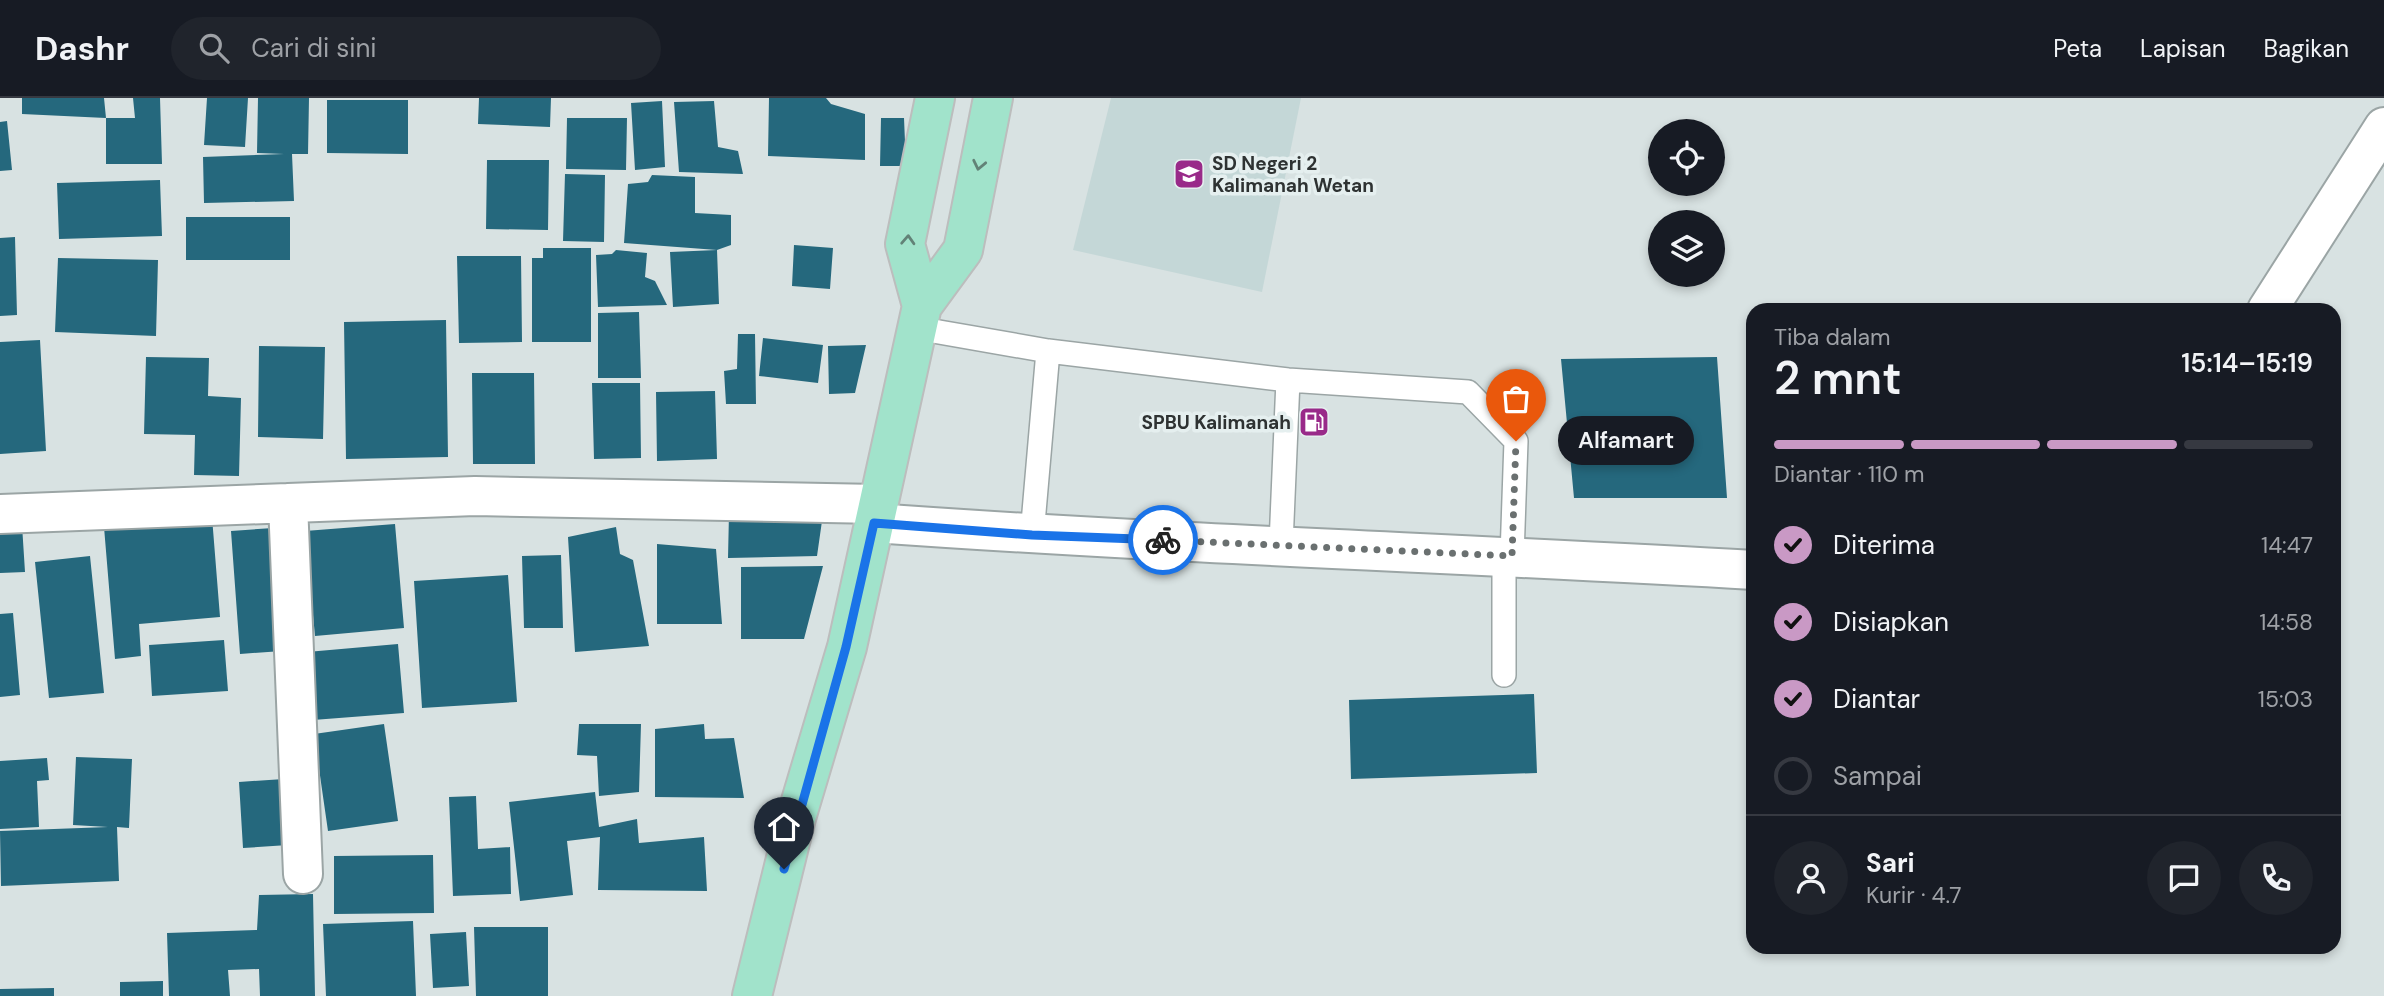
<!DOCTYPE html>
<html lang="id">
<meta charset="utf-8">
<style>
:root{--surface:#171b24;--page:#20242c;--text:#f1f3f6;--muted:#9ea1a6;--line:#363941;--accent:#c999c5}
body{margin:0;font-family:"DM Sans",sans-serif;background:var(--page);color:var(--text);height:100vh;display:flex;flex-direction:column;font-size:26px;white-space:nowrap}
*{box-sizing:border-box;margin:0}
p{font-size:23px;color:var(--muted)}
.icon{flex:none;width:38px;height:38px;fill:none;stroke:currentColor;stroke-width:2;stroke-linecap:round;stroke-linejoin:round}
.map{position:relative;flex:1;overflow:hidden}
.drawer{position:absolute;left:1746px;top:205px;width:595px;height:651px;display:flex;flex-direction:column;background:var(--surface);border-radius:21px;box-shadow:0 4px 10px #0003}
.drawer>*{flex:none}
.controls{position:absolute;left:1648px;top:21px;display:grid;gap:14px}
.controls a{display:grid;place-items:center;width:77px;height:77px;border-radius:50%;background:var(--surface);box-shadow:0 4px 10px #0003;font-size:35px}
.pin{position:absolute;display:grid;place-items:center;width:60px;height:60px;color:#fff;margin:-72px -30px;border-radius:50% 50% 50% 0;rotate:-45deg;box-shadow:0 0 7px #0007}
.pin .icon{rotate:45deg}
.courier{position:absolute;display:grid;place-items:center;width:70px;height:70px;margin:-35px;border:5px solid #1a73e8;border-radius:50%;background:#fff;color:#222;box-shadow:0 2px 9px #0007}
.bubble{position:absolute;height:49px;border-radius:24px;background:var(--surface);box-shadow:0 4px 10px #0003;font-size:23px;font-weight:600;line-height:49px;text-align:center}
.overview em{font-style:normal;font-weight:600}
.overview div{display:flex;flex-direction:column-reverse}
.overview{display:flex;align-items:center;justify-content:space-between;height:119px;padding:0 28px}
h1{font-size:46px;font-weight:600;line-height:52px}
.bar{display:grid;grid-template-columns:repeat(4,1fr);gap:10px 7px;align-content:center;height:84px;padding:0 28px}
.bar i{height:9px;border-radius:5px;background:var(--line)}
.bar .on{background:var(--accent)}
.bar p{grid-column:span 4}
.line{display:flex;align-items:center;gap:18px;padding:0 28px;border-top:2px solid var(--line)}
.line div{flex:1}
.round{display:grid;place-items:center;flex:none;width:74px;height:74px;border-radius:37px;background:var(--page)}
ol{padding:0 28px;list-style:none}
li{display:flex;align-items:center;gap:21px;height:77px}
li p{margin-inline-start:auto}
li .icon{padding:7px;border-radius:50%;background:var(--accent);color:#111;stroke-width:4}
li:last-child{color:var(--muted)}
li i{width:38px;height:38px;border:4px solid var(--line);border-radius:50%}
header{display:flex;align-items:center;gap:42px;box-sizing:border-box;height:98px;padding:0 35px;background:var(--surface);border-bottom:2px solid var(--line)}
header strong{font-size:33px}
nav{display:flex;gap:38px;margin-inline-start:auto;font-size:24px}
.search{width:490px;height:63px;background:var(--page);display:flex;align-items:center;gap:18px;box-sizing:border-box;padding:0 24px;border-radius:38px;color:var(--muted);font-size:26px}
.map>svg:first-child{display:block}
.built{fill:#c4d7d7}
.building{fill:#25687d}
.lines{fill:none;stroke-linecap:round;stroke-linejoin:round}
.service-casing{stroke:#9ba5a5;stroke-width:26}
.minor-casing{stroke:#9ba5a5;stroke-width:42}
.tertiary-casing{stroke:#9ba5a5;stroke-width:42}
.primary-casing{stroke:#bcbdbd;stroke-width:42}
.service{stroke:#fff;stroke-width:23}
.minor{stroke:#fff;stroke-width:38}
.tertiary{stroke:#fff;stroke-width:38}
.primary{stroke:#a1e3cb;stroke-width:38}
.oneway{stroke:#628277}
.done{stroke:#6a7070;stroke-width:7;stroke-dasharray:0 12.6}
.route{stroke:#1a73e8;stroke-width:9}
.labels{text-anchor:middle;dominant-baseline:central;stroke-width:7;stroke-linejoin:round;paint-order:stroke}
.poi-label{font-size:19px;font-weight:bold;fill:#2e3232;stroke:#e5efef;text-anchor:start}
</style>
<header>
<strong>Dashr</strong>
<div class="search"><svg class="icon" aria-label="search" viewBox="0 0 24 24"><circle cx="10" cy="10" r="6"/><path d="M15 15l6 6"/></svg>Cari di sini</div>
<nav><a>Peta</a><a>Lapisan</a><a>Bagikan</a></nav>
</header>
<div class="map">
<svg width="2384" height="898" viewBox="0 0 2384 898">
<rect width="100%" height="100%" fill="#d8e2e2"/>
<!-- built -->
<path class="built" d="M1111,0h190l-39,194 -189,-42z"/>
<!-- building -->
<path class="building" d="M22,0h82l2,20h29l-2,-20h27l2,66h-56v-46l-84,-4z
M207,0h41l-3,49 -41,-2z
M258,0h51l-1,56h-16l2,47 -90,2 -1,-46 81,-3 -27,-1z
M479,0h72l-1,29 -72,-3z
M769,0h57l5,6 34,10v46l-97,-4z
M327,2h81v54l-81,-1z
M662,3l3,66 -30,3 -4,-67z
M714,3l4,46 20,4 5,23 -64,-2 -5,-70z
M567,20h60l-1,52 -60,-1z
M881,20h23l2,48h-26z
M7,23l5,49 -12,1v-49z
M487,62h62l-1,70 -62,-1z
M565,76l40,1 -1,67 -41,-1z
M652,77l43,2v36l36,2v30l-14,5 -93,-7 4,-59 20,-2z
M160,82l2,56 -103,3 -2,-56z
M186,119h104v43h-104z
M15,139l2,78 -17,1v-78z
M794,147l39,3 -3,41 -38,-3z
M543,150h48v94h-59v-84h11z
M616,152l31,3 -2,24 10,4 12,24 -69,2 -2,-52 16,-1z
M717,152l2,54 -46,3 -3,-55z
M457,158h64l1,86 -63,1z
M58,160l100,2 -2,76 -101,-4z
M639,214l2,66h-43v-65z
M446,222l2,137 -102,2 -2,-137z
M738,236h17l1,70h-30l-2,-33 13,-2z
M763,240l60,7 -5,38 -59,-7z
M40,242l6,111 -46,3v-112z
M866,247l-11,48 -26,1 -1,-48z
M259,248l66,1 -2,92 -65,-2z
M146,259l63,1 -1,38 33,2 -2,78 -45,-1 1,-40 -51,-1z
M1717,259l10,141h-153l-13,-139z
M472,275h62l1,91h-62z
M592,285h48l1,75 -47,1z
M715,293l2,68 -60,2 -1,-69z
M729,415l94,1 -6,42 -89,2z
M212,419l8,100 -81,7 2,32 -26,3 -11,-132z
M395,426l9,104 -89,8 -10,-105z
M22,427l3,47 -25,1v-46z
M616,429l4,27 13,6 16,86 -74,6 -7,-115z
M273,430l9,123 -42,3 -9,-123z
M657,446l59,5 6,75h-65z
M561,457l2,73h-39l-2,-72z
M90,458l14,137 -55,5 -14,-136z
M823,468l-19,73h-63v-72z
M508,477l9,127 -95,6 -8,-127z
M13,515l7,82 -20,2v-83z
M224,542l4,51 -76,5 -3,-51z
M398,546l6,69 -91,7 -6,-68z
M1534,596l3,79 -186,6 -2,-79z
M384,626l14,97 -70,10 -14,-97z
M579,626h62l-2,68 -40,4 -2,-40 -20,-1z
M704,626l1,15 29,-1 10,60 -89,-1v-68z
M76,659l56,2 -3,69 -12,-1 2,54 -118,5 -1,-55 108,-4 -35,-2z
M47,660l2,22 -12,1 2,46 -39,2v-68z
M284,681l4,66 -45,3 -4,-66z
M595,694l4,35 38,-8 2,24 65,-6 3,54 -109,-1 2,-53 -33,4 6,54 -53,6 -11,-99z
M476,698l2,53 32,-2 1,47 -58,2 -4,-99z
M433,757l1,58 -100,1v-58z
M313,796l2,102h-55l-1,-27 -31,1 2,26h-61l-2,-63 90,-3 2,-35z
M413,823l3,75h-90l-3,-72z
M474,829h74v69h-72z
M466,834l3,54 -36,2 -3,-54z
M163,883v15h-43v-14z
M54,890v8h-54v-7z"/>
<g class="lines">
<!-- service casing -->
<g class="service-casing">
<path id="service" d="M916,230l132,23 240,29 180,12 48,49 -4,115
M1032,437l16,-184
M1281,446l7,-164
M1504,458v119"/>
</g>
<!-- minor casing -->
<g class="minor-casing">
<path id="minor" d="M288,405l15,371
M0,416l475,-18 403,8"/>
</g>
<!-- tertiary casing -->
<g class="tertiary-casing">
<path id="tertiary" d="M2267,212l117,-183
M874,425c293,21 586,30 880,47"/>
</g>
<!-- primary casing -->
<g class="primary-casing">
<path id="primary" d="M922,208l-17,-62 30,-146
M752,898l44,-178 51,-171 75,-341 41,-56 30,-152"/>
</g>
<!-- service -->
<use href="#service" class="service"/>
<!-- minor -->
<use href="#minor" class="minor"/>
<!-- tertiary -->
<use href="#tertiary" class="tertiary"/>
<!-- primary -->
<use href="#primary" class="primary"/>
</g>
<!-- one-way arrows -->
<defs><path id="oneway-chevron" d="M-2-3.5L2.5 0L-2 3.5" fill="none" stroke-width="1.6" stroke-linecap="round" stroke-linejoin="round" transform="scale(1.75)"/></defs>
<g class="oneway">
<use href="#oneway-chevron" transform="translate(979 67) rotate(102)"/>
<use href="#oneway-chevron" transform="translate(908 142) rotate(-87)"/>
</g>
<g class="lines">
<!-- done -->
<path class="done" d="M1163,442l349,16 4,-115"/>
<!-- route -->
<path class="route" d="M784,771l62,-222 28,-124 158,12 131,5"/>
</g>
<!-- icons -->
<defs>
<g id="school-square" transform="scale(1.575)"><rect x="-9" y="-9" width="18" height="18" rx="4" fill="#992a89" stroke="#e5efef"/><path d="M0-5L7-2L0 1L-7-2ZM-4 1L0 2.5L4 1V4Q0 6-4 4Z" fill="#fff"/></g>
<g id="fuel-square" transform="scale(1.575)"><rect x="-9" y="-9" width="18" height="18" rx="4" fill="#992a89" stroke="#e5efef"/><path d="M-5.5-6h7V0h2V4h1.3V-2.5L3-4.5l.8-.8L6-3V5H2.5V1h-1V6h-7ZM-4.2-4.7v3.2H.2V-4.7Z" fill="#fff"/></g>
</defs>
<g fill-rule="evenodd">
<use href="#school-square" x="1189" y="76"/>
<use href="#fuel-square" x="1314" y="324"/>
</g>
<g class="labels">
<!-- poi labels -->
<g class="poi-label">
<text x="1212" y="65">SD Negeri 2<tspan x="1212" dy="22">Kalimanah Wetan</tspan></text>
<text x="1291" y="324" text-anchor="end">SPBU Kalimanah</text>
</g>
</g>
</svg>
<div class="controls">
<a><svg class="icon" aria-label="locate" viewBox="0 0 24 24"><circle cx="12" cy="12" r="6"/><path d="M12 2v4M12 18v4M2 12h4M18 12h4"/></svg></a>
<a><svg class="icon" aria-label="layers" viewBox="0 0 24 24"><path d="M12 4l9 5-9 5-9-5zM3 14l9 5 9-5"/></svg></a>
</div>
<div class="pin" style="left:1516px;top:343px;background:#ea580c"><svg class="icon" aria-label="bag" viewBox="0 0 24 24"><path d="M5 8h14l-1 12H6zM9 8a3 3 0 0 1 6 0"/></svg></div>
<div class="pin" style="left:784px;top:771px;background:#1f2937"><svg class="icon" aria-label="home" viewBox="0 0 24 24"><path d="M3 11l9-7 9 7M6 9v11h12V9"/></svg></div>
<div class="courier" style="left:1163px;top:442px"><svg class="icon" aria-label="bike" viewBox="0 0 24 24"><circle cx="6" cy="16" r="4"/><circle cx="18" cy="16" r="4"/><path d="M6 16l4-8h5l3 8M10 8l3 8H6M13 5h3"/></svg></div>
<div class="bubble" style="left:1558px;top:318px;width:136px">Alfamart</div>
<section class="drawer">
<div class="overview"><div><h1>2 mnt</h1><p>Tiba dalam</p></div><em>15:14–15:19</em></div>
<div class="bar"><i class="on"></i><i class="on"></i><i class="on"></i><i></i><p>Diantar · 110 m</p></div>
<ol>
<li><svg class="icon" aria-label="check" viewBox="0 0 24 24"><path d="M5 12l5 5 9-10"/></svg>Diterima<p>14:47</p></li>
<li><svg class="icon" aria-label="check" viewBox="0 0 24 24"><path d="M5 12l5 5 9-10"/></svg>Disiapkan<p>14:58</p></li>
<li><svg class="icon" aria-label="check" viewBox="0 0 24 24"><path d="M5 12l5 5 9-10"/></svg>Diantar<p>15:03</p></li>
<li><i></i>Sampai</li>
</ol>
<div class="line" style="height:126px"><a class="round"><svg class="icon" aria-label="person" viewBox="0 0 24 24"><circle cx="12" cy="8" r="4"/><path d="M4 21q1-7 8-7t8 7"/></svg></a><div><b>Sari</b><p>Kurir · 4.7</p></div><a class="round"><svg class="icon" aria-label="chat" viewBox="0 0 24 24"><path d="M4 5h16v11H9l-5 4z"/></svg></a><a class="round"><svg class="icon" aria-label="phone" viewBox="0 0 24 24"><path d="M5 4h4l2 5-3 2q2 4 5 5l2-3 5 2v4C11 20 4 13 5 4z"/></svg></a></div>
</section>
</div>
